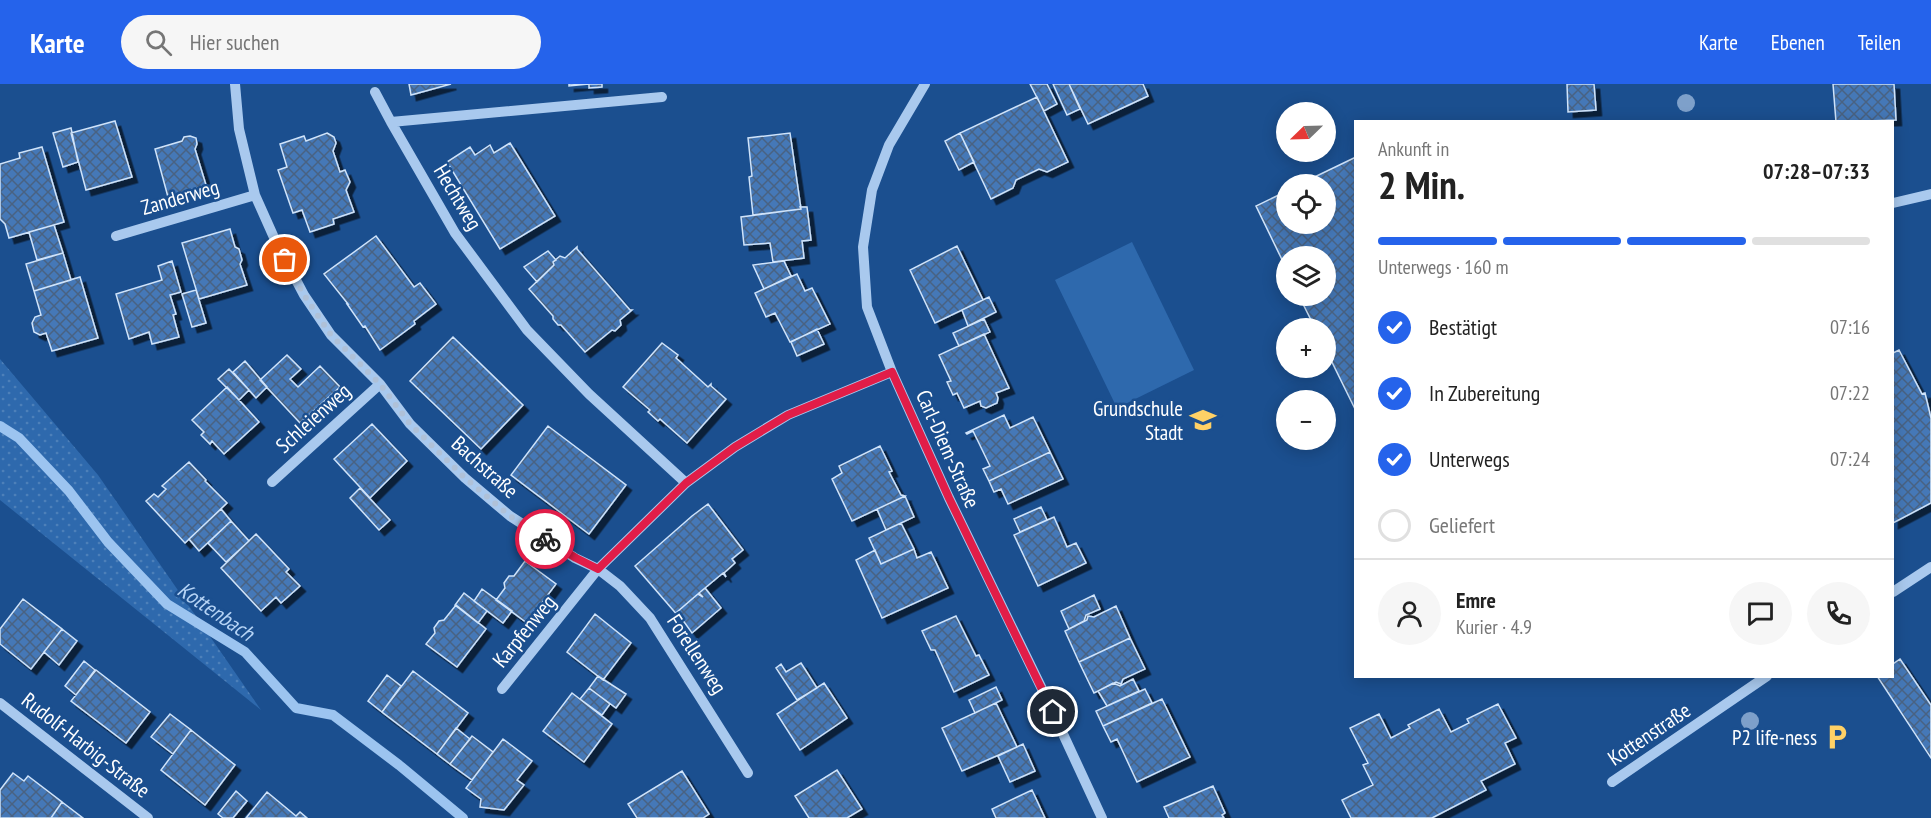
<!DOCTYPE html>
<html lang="de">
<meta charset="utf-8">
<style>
:root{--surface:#fff;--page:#f6f6f6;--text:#222;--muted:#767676;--line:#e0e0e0;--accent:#2563eb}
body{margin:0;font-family:"PT Sans Narrow",sans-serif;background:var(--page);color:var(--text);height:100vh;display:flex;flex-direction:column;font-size:22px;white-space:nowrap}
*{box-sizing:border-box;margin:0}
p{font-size:20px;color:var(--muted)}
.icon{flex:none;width:33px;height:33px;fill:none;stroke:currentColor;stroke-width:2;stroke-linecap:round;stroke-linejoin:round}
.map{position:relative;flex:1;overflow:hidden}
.sheet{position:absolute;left:1354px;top:36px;width:540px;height:558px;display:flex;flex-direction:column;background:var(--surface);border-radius:0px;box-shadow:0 3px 15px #0003}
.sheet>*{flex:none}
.needle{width:39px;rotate:247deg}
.fabs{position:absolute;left:1276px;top:18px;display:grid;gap:12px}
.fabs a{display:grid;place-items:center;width:60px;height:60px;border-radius:50%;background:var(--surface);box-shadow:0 3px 15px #0003;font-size:30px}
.pin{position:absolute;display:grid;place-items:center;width:51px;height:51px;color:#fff;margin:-26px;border:3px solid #fff;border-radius:50%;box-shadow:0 2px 6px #0007}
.courier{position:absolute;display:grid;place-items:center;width:60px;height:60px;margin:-30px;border:4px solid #e11d48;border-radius:50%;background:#fff;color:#222;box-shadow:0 2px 8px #0007}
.summary em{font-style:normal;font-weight:800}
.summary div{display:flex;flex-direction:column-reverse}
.summary{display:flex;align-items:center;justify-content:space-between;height:102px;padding:0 24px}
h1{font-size:39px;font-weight:800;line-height:45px}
.bar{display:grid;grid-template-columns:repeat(4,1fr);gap:9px 6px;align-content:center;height:72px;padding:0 24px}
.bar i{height:8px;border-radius:4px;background:var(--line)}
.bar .current{background:var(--accent)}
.bar p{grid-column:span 4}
.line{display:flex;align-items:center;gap:15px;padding:0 24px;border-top:2px solid var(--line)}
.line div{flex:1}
.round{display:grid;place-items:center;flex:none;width:63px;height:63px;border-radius:32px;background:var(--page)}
ol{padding:0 24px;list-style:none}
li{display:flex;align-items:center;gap:18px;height:66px}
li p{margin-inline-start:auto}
li .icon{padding:6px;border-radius:50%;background:var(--accent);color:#fff;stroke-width:4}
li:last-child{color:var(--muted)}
li i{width:33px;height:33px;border:3px solid var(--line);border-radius:50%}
header{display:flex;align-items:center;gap:36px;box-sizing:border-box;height:84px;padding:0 30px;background:var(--accent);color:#fff}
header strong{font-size:28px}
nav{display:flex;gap:33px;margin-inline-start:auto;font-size:21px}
.search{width:420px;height:54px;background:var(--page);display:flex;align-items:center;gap:15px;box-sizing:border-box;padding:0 21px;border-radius:33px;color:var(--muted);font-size:22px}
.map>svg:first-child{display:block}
.park{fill:url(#park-dots)}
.pitch{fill:#2e69ad}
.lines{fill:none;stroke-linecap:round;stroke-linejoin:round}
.stream{stroke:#9cc4f0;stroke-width:10}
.building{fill:url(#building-cross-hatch);stroke:#cfe3fa;stroke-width:1.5;filter:url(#shadow)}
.minor{stroke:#a9c9ee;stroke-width:10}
.tree{fill:#7ea0ca}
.done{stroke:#afc1d8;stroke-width:6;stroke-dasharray:0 10.8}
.route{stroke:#e11d48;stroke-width:8}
.labels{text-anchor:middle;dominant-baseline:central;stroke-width:5;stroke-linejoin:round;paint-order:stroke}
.street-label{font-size:21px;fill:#fff;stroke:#1b4f8f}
.poi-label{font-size:21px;fill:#fff;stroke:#1b4f8f;text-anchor:end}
.water-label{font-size:22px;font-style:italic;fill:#b5d3f5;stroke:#1b4f8f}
</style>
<header>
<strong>Karte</strong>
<div class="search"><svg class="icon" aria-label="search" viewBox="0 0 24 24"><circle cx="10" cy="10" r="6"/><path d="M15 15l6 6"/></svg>Hier suchen</div>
<nav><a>Karte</a><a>Ebenen</a><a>Teilen</a></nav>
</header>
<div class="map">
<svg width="1931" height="734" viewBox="0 0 1931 734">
<defs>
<pattern id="park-dots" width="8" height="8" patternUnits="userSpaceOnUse" patternTransform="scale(1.5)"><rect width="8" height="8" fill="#2e69ad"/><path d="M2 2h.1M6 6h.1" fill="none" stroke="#4d80b9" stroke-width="1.8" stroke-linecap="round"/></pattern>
<pattern id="building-cross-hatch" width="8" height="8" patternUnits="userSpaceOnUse" patternTransform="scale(1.5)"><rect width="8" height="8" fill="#4478b7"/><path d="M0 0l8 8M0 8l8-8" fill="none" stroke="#486282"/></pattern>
<filter id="shadow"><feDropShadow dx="5.5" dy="5.5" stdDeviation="0" flood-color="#0009"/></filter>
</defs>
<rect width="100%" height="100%" fill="#1b4f8f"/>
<!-- park -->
<path class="park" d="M0,275l98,116 163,235 -261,-210z"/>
<!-- pitch -->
<path class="pitch" d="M1132,158l62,128 -77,38 -62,-128z"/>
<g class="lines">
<!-- stream -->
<path class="stream" d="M0,342l19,12 50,53 39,51 59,62 78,48 51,56 37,7 66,50 64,53"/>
</g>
<!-- building -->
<path class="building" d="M409,0h42l-40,11z
M569,0h33v3l-13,1v-4l-20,2z
M1030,0h17l10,20 -13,7z
M1053,0h16l11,25 -13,6z
M1069,0h74l5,12 -60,28z
M1567,0h27l2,26 -28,2z
M1833,0h61l2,36 -60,2z
M1037,13l31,65 -21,10 -8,-3 -23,11 -3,8 -22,11 -31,-66z
M115,37l17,56 -46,13 -15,-57z
M71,44l7,34 -15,5 -10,-34z
M327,49l7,4 2,6 -3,8 7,21 5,-2 5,12 -4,8 8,22 -21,7 1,5 -24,8 -8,-22 -9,3 -15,-43 9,-3 -7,-23 24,-8 2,5z
M790,49l11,76 -48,6 -4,-38 3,-1 -4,-38z
M960,49l14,29 -15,8 -14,-29z
M190,52l6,2 1,6 -2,5 11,36 -38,12 -13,-48 27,-8 2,-4z
M510,59l45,73 -55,33 -53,-87 23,-15 5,8 15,-10 4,8z
M42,63l22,75 -55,16 -4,-14 -5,-5v-55l20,-6 -1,-5z
M1356,73v254l-30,-61v-22h-11l-16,-32h27v-40h-39v14l-31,-64 31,-15v33h39v-40h-26z
M800,123h7l4,33 -9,1 2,17 -31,4 -3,-19 -26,2 -3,-28 60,-8z
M54,141l9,28 -26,7 -8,-28z
M230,145l5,18 4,2 3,11 -2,4 7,21 -48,14 -17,-56z
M376,152l38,51 6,-4 16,21 -22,17 1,3 -35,26 -15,-24 -2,1 -16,-23h1l-24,-30z
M957,162l26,54 -48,23 -25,-53z
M577,163v2l53,61h2l-12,10 1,5 -6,6 -3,-1 -27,22 -24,-27h-3l-5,-6v-3l-24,-27 25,-24 -1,-3 7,-6 5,2z
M548,167l8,9 -3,2 1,3 -17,17 -13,-15z
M63,169l8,27 -37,11 -8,-27z
M172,177l9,31 -11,3 6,19 -3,1 6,22 -27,7 -3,-12 -20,7 -13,-45 46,-14 -4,-14z
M784,177l7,15 -27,13 -11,-24z
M797,190l8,17 7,-3 18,36 -40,18 -15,-29 -9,4 -11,-24z
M80,193l18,61 -46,13 -6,-18 -6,2 -6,-3 -2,-9 3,-6 6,-2 -7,-24z
M196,206l10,33 -14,4 -10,-33z
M989,213l7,15 -28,14 -6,-16z
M984,235l6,13 -31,14 -6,-13z
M817,245l7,15 -27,12 -6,-14z
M984,250l25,54 -13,5 2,5 -1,5 -11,5 -5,-2 -1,-5 -16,7 -7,-15 -4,2 -6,-13 4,-1 -12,-26z
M453,253l70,68 -42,44 -71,-68z
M662,259l16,12 -2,3 32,29 3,-3v2l15,13 -39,44 -27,-24 -2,2 -10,-9 2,-2 -27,-23z
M1899,266l23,44 3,-1 6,25v85l-38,20v-170z
M287,271l14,14 -11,10 8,8 22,-21 20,21 -40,36 -40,-43z
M245,277l22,26 -11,11 -23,-26z
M229,285l20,21 -10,10 -21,-21z
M227,303l32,35 -35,32 -12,-13 -2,3 -9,-9 3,-3 -12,-12z
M1004,331l6,13 23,-11 17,35 -61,29 -6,-12 7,-3 -17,-35 -6,3 -1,-1z
M372,340l35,37 -37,37 -36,-39z
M548,342l78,59 -37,49 -78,-59z
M880,362l12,25 -3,1 12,23 4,1 -53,25 -20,-42 10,-6 -3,-7z
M1050,368l13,27 -55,25 -7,-15 -7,3 -5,-11z
M189,378l17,18 -1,1 22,22 -42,40 -39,-42 8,-7 4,3 8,-8 -4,-3z
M360,404l30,32 -11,10 -29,-32z
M905,412l9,21 -28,13 -9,-21z
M708,420l35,46 -11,9 3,4 -11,10 2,4 -3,-4 -24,20 4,4 -5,-3 -21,18 2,5 -44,-51 57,-50z
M1041,423l6,13 -27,12 -6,-13z
M221,425l10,12 -32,30 -10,-12z
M1054,433l13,30 9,-4 10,20 -48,23 -24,-51z
M231,437l18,20 -23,21 -18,-19z
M901,439l13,26 -33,15 -12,-26z
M256,450l33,35 -3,3 14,14 -19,17 -5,-6 -15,14 -40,-43z
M914,465l3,9 14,-6 17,36 -66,30 -26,-58 19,-10 6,14z
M525,477l31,23 -29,39 -31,-23 9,-12 -1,-5 5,-7h5z
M705,504l16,20 -29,25 -15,-21 21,-18 5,3 -4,-4z
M482,505l30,22 -9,12 -29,-22z
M464,509l23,18 -9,12 -23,-18z
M1094,511l6,14 -14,6 -2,6 -15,8 -8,-18z
M23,515l39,30 -31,40 -31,-25v-15z
M456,521l30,24 -29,38 -31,-23 9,-11 -1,-5 5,-7 5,-1z
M1116,522l14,32 -51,24 -14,-31 22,-11 1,-4 6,1z
M595,530l36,29 -28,37 -36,-28z
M956,532l20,40 3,-1 10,20 -35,17 -19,-42h-4l-9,-19z
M62,545l15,12 -18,24 -15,-13z
M1130,554l15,31 -22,10 -2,5 -5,-2 -22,11 -15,-31z
M1900,575l31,46v53l-54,-82h16v-12z
M84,577l11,9 -19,25 -11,-9z
M801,579l16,25 -20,12 -21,-32 5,-4 5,8z
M96,586l54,42 -24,31 -55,-42z
M413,587l55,42 -31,41 -55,-42z
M387,591l14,11 -19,26 -14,-11z
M598,592l28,18 -10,14 -27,-20z
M1133,595l6,12 -32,15 -9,-15 15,-8 7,3z
M824,599l23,35 -47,32 -23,-36z
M996,603l6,13 -27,13 -6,-13z
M589,604l21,16 -8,11 -22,-16z
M1145,605l7,14 -49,23 -7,-15z
M572,609l40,31 -28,38 -41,-31z
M1162,615l28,58 -53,25 -20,-43 -6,3 -8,-16z
M996,619l21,44 -55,24 -20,-43z
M1498,620l18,34 -11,5 10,21 -34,17 5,9 -54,28h-81l-9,-18 31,-15 -10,-20 5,-2 -18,-35 29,-14 12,24 19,-10 -2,-3 31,-16 12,23 18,-9 -2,-4z
M170,630l21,16 -18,24 -22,-17z
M456,644l14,11 -20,25 -13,-10z
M191,646l44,35 -30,40 -44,-35z
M472,652l21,16 -21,28 -22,-16z
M503,655l29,22 -15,19 7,5 -20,25 -24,-3 1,-8 -15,-11z
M1023,660l12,27 -25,11 -12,-26z
M837,686l25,39 -15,9h-38l-14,-22z
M682,687l27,43 -6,4h-66l-9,-14z
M13,689l11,8 4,-5 34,26 -11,16h-51v-28z
M1213,702l12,27 -3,2 2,3h-55l-5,-11z
M1032,706l13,28h-49l-4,-9z
M236,707l11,10 -14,17h-10l-5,-4z
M267,708l29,24 4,-4 7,6h-61z
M62,718l21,16h-32z"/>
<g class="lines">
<!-- minor -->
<path class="minor" d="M235,0l4,45 16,66 21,47 28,53 27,40 49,49 30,40 55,54 45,38 65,42 23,11 88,-86 49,-36 53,-32 104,-43
M925,0l-36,61 -17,45 -9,57 4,60 25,65 57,126 95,195 58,125
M375,8l16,30
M662,13l-271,25 64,111 72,97 62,64 97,89
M1893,119l38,-9
M116,152l139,-41
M272,398l108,-98
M1893,508l38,-25
M502,605l96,-120 22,17 30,32 98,155
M0,619l148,115
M1612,698l155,-106"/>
</g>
<!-- trees -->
<g class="tree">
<circle cx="1686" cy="19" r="9"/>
<circle cx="1750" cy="637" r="9"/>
</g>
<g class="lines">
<!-- done -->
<path class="done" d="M285,176l19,35 27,40 49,49 30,40 55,54 45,38 35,23"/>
<!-- route -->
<path class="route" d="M545,455l31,19 22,11 88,-86 49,-36 53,-32 104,-43 57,126 104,214"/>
</g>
<!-- icons -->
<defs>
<g id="school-bare" transform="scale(2.07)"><path d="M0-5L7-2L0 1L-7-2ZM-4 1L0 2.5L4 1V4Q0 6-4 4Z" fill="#ffd166" stroke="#1b4f8f" stroke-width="2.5" paint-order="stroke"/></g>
<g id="parking-bare" transform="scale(2.07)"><path d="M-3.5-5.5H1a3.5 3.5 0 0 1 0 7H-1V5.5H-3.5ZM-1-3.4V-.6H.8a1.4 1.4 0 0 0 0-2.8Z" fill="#ffd166" stroke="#1b4f8f" stroke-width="2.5" paint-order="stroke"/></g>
</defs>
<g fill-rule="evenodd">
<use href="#school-bare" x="1203" y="336"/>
<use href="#parking-bare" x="1837" y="653"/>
</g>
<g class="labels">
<!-- street labels -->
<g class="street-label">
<text transform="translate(180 113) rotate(-16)">Zanderweg</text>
<text transform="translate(458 113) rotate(59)">Hechtweg</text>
<text transform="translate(313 334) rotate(-42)">Schleienweg</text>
<text transform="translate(948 365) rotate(66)">Carl-Diem-Straße</text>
<text transform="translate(485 383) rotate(42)">Bachstraße</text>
<text transform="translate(524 547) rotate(-51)">Karpfenweg</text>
<text transform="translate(697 570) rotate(57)">Forellenweg</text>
<text transform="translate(1649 650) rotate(-34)">Kottenstraße</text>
<text transform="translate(86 661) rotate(38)">Rudolf-Harbig-Straße</text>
</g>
<!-- poi labels -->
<g class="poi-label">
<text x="1183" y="324">Grundschule<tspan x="1183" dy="24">Stadt</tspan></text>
<text x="1817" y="653">P2 life-ness</text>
</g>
<!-- water labels -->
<g class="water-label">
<text transform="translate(216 527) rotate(34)">Kottenbach</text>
</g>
</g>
</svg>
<div class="fabs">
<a><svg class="needle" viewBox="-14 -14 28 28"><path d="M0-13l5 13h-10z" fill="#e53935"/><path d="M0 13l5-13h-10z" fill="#767676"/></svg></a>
<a><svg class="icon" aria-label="locate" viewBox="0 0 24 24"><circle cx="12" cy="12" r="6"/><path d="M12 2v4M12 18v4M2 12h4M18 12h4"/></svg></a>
<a><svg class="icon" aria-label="layers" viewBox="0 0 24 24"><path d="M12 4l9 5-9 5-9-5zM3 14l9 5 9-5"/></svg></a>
<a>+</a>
<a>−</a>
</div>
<div class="pin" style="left:285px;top:176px;background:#ea580c"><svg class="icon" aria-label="bag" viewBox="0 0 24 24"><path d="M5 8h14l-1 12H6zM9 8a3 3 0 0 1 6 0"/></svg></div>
<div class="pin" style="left:1053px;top:628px;background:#1f2937"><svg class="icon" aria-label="home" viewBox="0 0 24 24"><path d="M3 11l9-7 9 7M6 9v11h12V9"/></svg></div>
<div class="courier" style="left:545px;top:455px"><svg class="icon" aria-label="bike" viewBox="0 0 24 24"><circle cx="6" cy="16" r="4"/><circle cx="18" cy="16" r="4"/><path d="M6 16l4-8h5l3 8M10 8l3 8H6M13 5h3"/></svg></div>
<section class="sheet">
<div class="summary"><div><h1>2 Min.</h1><p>Ankunft in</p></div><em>07:28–07:33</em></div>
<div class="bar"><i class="current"></i><i class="current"></i><i class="current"></i><i></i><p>Unterwegs · 160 m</p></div>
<ol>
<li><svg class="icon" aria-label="check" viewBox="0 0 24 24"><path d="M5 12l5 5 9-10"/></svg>Bestätigt<p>07:16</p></li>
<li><svg class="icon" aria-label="check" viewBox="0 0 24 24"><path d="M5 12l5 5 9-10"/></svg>In Zubereitung<p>07:22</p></li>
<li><svg class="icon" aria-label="check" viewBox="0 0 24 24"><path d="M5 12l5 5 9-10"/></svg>Unterwegs<p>07:24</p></li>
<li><i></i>Geliefert</li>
</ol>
<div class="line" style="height:108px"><a class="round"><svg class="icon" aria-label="person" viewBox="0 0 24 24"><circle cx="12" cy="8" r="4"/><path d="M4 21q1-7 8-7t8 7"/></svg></a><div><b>Emre</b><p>Kurier · 4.9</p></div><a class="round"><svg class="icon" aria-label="chat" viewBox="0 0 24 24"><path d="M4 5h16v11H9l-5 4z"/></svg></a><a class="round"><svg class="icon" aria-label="phone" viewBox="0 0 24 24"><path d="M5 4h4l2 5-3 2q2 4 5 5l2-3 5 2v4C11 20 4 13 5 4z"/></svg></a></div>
</section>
</div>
